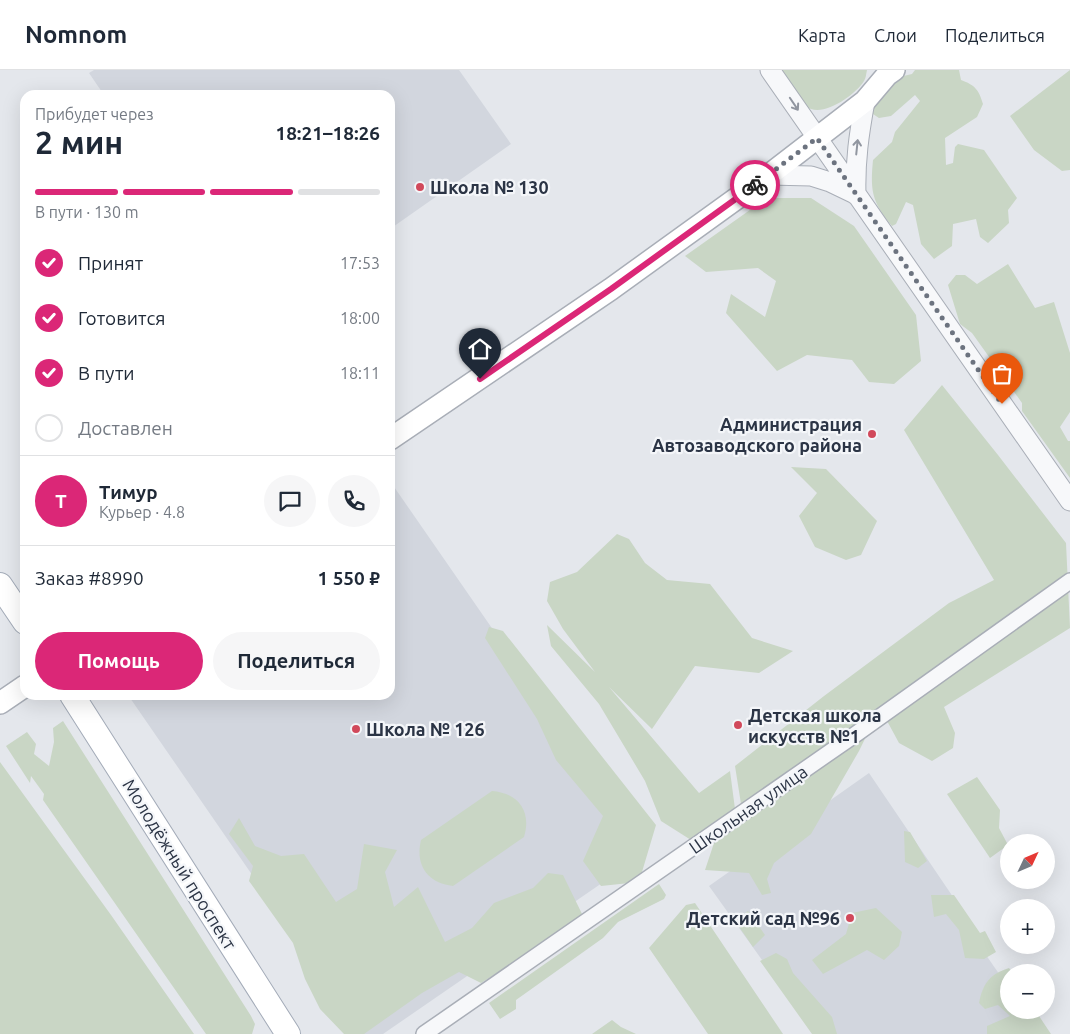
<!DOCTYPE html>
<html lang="ru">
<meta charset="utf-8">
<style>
:root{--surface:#fff;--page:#f6f6f7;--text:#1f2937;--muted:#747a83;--line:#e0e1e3;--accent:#db2777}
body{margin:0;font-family:Ubuntu,sans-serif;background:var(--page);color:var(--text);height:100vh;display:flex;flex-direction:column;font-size:19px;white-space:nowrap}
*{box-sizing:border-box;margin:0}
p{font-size:16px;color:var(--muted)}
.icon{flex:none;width:28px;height:28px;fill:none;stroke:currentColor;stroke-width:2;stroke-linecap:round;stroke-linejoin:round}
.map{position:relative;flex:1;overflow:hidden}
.side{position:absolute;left:20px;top:20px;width:375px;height:610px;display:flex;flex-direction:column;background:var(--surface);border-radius:15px;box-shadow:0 5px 20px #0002}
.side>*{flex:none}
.needle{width:32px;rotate:46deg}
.tools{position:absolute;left:1000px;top:764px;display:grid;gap:10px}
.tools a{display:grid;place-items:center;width:55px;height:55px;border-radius:50%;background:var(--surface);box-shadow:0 5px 20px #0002;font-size:25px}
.pin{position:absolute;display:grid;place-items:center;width:42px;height:42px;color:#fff;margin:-51px -21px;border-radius:50% 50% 50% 0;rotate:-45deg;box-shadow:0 0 5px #0007}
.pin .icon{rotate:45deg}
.courier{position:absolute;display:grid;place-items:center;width:50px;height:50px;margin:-25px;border:4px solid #db2777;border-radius:50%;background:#fff;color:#222;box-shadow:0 1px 6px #0007}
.overview em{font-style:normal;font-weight:700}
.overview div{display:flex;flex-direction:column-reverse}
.overview{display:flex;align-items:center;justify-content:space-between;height:85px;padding:0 15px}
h1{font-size:32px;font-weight:700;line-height:38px}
.bar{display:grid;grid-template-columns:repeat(4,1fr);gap:8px 5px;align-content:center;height:60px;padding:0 15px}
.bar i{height:6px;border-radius:4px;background:var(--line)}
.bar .selected{background:var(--accent)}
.bar p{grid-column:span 4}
.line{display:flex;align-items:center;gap:12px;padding:0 15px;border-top:1px solid var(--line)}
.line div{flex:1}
.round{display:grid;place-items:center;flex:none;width:52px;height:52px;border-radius:26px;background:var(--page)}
ol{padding:0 15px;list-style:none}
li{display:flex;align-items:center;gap:15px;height:55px}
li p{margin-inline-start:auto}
li .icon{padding:5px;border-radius:50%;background:var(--accent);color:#fff;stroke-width:4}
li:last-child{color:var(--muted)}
li i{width:28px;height:28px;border:2px solid var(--line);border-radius:50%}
.button{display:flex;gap:10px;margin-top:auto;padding:10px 15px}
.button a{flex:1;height:58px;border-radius:30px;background:var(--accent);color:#fff;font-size:20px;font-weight:700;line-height:58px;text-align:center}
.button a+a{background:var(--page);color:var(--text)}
header{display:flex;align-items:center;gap:30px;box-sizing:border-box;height:70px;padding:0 25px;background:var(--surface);border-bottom:1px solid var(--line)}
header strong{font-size:24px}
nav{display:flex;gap:28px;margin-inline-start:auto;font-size:18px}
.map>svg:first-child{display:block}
.built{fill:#d2d6de}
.green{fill:#c9d6c5}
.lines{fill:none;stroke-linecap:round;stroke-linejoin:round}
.minor-casing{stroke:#a9aeb7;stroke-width:18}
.tertiary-casing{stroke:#a9aeb7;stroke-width:21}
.secondary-casing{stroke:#a9aeb7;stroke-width:24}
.primary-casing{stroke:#a3abb8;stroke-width:26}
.minor{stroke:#f7f8fa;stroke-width:15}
.tertiary{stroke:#f7f8fa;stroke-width:19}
.secondary{stroke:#fff;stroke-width:21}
.primary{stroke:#fff;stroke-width:24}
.oneway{stroke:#9196a0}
.done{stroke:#6c737f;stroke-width:5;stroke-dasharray:0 9}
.route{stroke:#db2777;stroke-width:6}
.poi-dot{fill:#d1495b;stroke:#f4f6f9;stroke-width:2}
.labels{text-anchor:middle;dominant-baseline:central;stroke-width:4.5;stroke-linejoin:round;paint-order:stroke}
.poi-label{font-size:18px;font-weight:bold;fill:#2b3445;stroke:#f4f6f9;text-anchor:start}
.street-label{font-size:18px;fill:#2b3445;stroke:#f4f6f9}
</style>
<header>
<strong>Nomnom</strong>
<nav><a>Карта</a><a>Слои</a><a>Поделиться</a></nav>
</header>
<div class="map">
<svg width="1070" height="964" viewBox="0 0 1070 964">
<rect width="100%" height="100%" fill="#e4e7ec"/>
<!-- built -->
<path class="built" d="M94,0h365l52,74 -121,85v-134h-286l-15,-22z
M390,411l257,371 -264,182h-21l-234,-339h262z
M869,703l120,177 -3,5 18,26 5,29 26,24h-220l-106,-148z"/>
<!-- green -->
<path class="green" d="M779,0h88c-1,4 -1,8 -3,11 -8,13 -37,34 -53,28 -12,-4 -25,-29 -32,-39z
M915,0h44l2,10c14,5 18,10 22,24l-6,13 -32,21 1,27 7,-2 2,-16 3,-3 26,6 33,48 -9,12 1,13 -21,20 -8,-6 -4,-18 -23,5 -1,22 -18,13 -13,-15 -8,-39 -7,-3 -10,22 -4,2c-20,-24 -22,-35 -19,-66l19,-18 3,-10 25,-31 -5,-6 -24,21 -12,2 -9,-6 25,-34 17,-4z
M1070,0v100l-8,1 -28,-21 -24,-34z
M767,128h44l43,28 62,89 5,46 -27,23 -25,-2 -17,-22 -45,-5 -30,16 -51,-58 5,-19 34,23 11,-36 -18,-13 -52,4 -21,-16z
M1008,194l27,44 19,-6 16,51v59l-10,15 8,14h2v37l-48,-67v-8l-50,-70 -12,-9 -12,-39 8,-10h9l12,9z
M942,315l56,70 68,88 4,85 -126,79 11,26 -2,15 -21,13 -33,-18 -19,-35 -21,43 -48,83 -37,29 -7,16 4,14 -9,2 -13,-22 -44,-3 10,-30 29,-17 -9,-57 89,-70 125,-93 45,-23 -90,-150z
M791,397l35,2 51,52 -16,34 -15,5 -31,-13 -16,-31 18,-23z
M617,464l12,5 16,24 22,17 43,4 42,54 41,13 -34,22 -64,-7 -43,63 -43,-42 90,106 31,-22 5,38 -44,31 -30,-19 -16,-40 -46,-77 -48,-58 -4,-21 48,47 -32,-43 -16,-28 3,-19 27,-10z
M489,557l14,4 153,194 -17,57 -38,4 -18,-25 20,-45 -47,-56 -19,-41 -52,-81z
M63,651l188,295 4,8 -3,10h-46l-163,-234 1,-6 -13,-18 -1,7 -24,-37 21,-14 9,12 -2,10 15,12 5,-24 -1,-14z
M0,692l111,153 83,119h-194z
M977,707l23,33 -1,18 9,17 -18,13 -43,-64z
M492,721c26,2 40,20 32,46l-71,49c-26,-3 -38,-21 -32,-46z
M239,748l16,28 26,10 23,-2 32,48 21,-13 7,-45 33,6 -12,22 9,35 24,-20 27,55 27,-14 22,-25 39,-15 15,-15 15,2 21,43 -103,65 -22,-11 -37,21 -58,41h-20l-24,-25 -15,-30 -12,-36 -44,-62 4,-15 -24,-32z
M904,761l6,1 17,29 -9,7 -13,-6z
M659,814l7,11 -2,4 -46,23 -15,16 -87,62v9l-16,10 -11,-16z
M931,825h23l26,38 5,-2 11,21 -12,7 -19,-1 -6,-28 -13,-16 -12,3z
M695,833l88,131h-75l-59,-86 37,-43z
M876,838l26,24 -3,14 -15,14 -17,-10 -44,24 -11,-14 34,-26 6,-21z
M748,841l17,24 -12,12 -18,-26z
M776,883l11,6 6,14 39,44 5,17h-25l-52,-73z
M1009,898l3,4h-3v38h26l16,24h-64v-8l23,-10 -12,-11 -13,4 -6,-6c4,-20 11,-29 30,-35z
M612,950l9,7 15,7h-44z"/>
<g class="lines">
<!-- minor casing -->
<g class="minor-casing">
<path id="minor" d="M424,964l432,-300 214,-153"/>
</g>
<!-- tertiary casing -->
<g class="tertiary-casing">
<path id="tertiary" d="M770,0l300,431
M769,105l42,1 19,6 25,12
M856,125c-1,-34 3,-61 9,-94"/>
</g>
<!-- secondary casing -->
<g class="secondary-casing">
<path id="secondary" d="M390,369l221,-150 158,-114 96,-74 22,-26 7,-5
M0,633l25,-17"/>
</g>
<!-- primary casing -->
<g class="primary-casing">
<path id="primary" d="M0,515l25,37
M72,625l216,339"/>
</g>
<!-- minor -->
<use href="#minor" class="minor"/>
<!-- tertiary -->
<use href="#tertiary" class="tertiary"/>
<!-- secondary -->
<use href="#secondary" class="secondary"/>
<!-- primary -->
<use href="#primary" class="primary"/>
</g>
<!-- one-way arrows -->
<defs><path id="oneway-shaft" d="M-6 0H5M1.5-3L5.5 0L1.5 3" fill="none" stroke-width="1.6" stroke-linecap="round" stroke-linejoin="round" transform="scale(1.25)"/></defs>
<g class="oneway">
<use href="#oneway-shaft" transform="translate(794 34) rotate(56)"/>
<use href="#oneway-shaft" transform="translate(857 77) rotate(-84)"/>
</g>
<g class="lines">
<!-- done -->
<path class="done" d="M755,115l62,-47 185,266"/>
<!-- route -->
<path class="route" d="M480,309l131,-90 144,-104"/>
</g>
<!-- markers -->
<g class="poi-dot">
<circle cx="420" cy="117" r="5"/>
<circle cx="872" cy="364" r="5"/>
<circle cx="738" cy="655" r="5"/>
<circle cx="356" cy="659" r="5"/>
<circle cx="850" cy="848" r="5"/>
</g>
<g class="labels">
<!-- poi labels -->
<g class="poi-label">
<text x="430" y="117">Школа № 130</text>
<text x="862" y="354" text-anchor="end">Администрация<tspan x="862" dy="21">Автозаводского района</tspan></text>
<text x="748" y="645">Детская школа<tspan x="748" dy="21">искусств №1</tspan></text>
<text x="366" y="659">Школа № 126</text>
<text x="840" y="848" text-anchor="end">Детский сад №96</text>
</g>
<!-- street labels -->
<g class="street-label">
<text transform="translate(748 739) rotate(-35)">Школьная улица</text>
<text transform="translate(180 794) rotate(58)">Молодёжный проспект</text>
</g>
</g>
</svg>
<div class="tools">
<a><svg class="needle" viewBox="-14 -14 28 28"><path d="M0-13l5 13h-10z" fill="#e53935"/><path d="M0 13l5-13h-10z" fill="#747a83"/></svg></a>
<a>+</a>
<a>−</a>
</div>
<div class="pin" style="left:1002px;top:334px;background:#ea580c"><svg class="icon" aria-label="bag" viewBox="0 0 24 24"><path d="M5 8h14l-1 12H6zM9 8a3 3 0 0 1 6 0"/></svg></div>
<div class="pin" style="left:480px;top:309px;background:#1f2937"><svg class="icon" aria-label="home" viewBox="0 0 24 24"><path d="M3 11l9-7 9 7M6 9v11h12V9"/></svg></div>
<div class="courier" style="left:755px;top:115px"><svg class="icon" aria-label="bike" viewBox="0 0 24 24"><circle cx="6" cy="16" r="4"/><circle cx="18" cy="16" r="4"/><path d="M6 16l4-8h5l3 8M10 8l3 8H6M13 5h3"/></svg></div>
<section class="side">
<div class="overview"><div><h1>2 мин</h1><p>Прибудет через</p></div><em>18:21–18:26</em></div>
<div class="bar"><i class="selected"></i><i class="selected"></i><i class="selected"></i><i></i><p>В пути · 130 m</p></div>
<ol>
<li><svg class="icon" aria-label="check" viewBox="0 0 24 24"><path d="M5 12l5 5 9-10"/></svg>Принят<p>17:53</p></li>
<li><svg class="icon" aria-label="check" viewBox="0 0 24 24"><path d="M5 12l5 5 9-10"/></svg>Готовится<p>18:00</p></li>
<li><svg class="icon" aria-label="check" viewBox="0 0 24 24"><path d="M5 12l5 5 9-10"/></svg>В пути<p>18:11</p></li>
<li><i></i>Доставлен</li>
</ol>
<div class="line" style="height:90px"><b class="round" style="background:var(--accent);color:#fff">Т</b><div><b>Тимур</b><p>Курьер · 4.8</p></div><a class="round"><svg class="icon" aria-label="chat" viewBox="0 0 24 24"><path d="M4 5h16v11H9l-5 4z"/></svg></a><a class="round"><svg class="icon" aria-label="phone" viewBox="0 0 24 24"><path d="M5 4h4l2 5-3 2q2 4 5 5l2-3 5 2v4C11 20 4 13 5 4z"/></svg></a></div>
<div class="line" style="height:65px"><div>Заказ #8990</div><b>1 550 ₽</b></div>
<div class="button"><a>Помощь</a><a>Поделиться</a></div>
</section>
</div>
